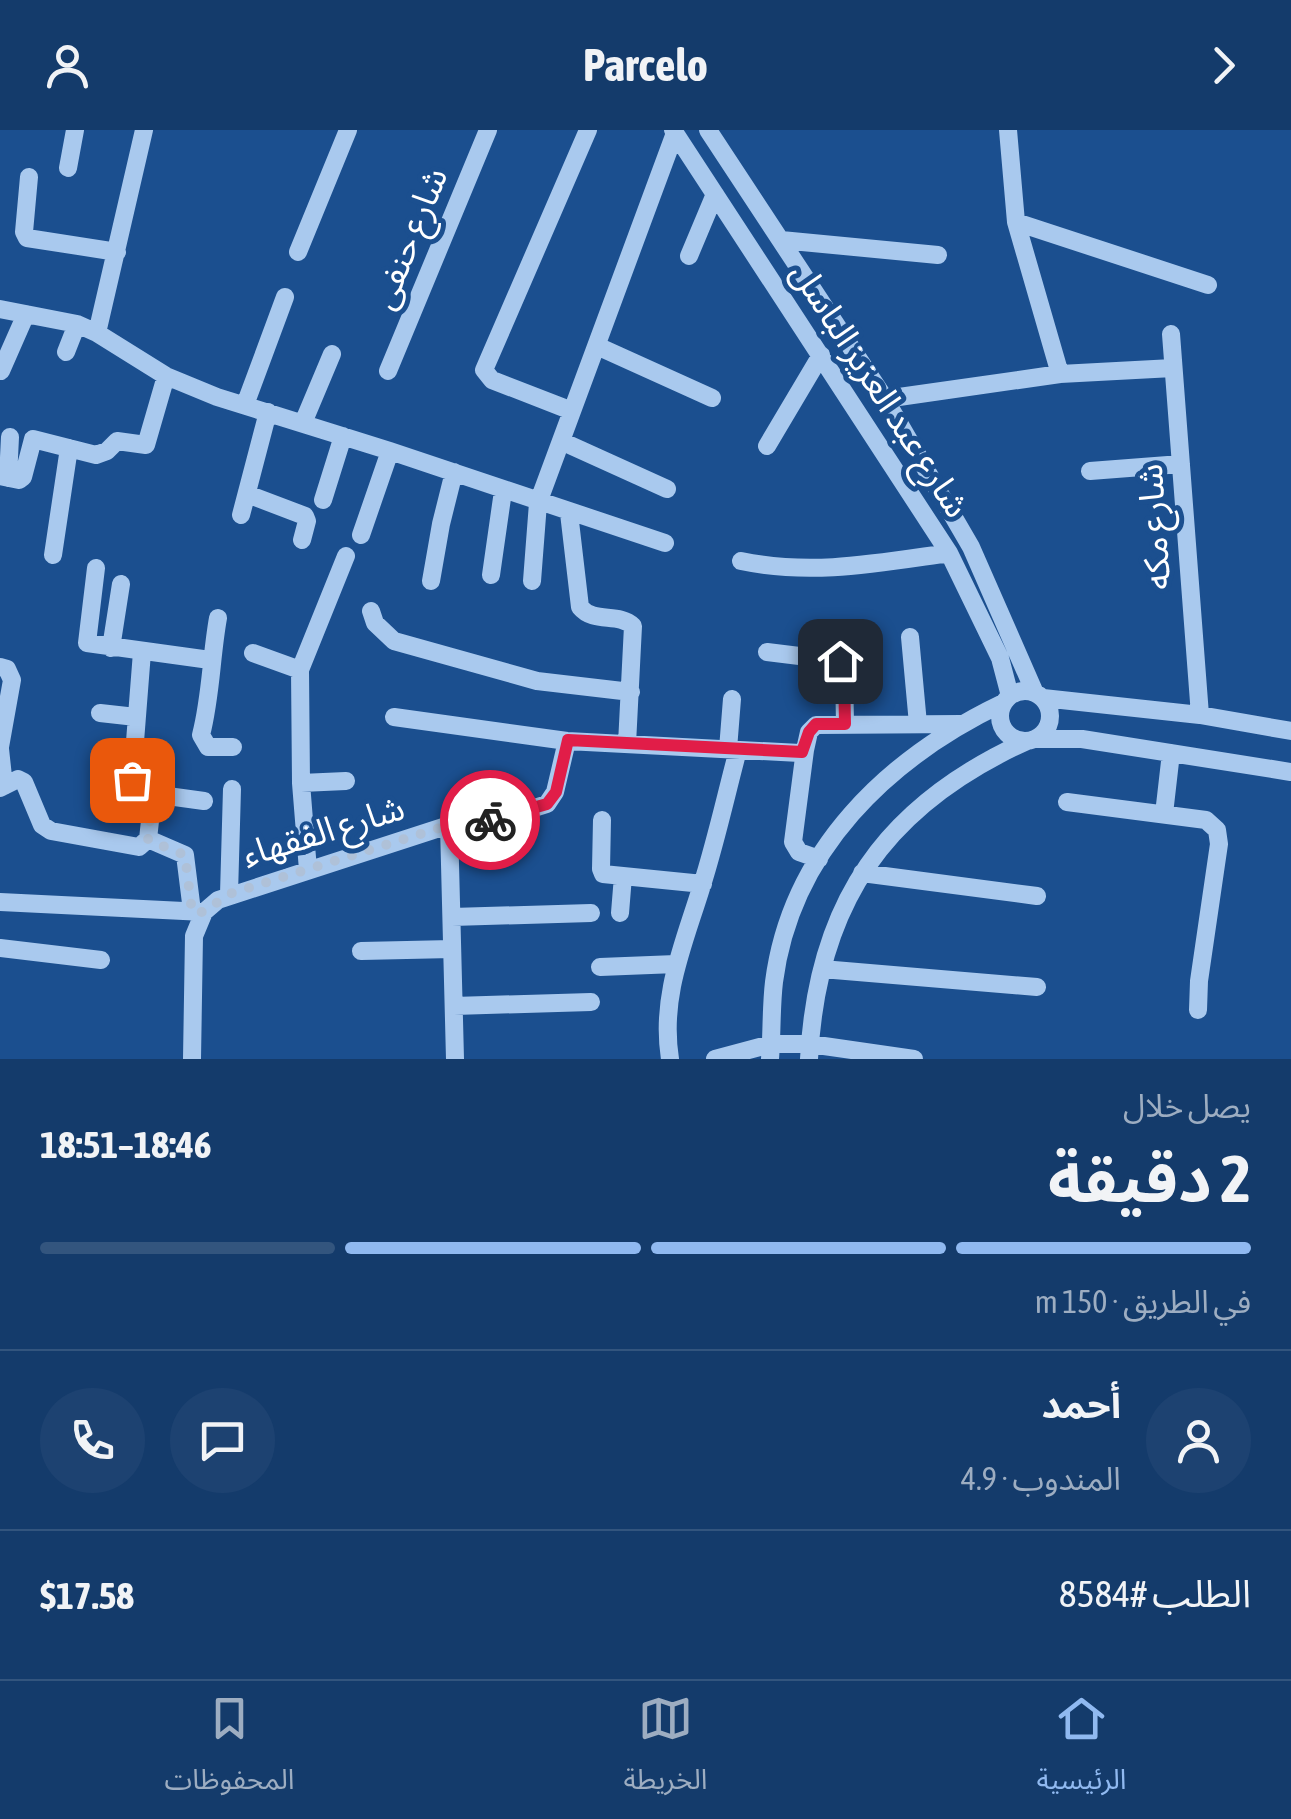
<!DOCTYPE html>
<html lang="ar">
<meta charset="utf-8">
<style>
:root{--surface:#143b6b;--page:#1d4271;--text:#f1f3f6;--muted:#9dadc1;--line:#33557e;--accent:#90b9f0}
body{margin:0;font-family:"Asap Condensed","Noto Sans Arabic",sans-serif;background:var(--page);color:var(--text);direction:rtl;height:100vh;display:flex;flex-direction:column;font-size:38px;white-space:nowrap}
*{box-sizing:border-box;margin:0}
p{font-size:32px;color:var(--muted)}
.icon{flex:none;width:55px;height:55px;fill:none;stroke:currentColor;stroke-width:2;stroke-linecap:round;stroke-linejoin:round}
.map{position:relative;height:929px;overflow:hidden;direction:ltr}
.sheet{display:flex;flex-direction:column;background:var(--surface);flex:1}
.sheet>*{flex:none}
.pin{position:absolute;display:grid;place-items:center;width:85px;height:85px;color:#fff;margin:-42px;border-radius:20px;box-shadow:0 5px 15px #0006}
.courier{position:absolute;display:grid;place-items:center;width:100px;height:100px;margin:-50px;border:8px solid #e11d48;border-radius:50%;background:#fff;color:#222;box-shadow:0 2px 12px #0007}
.headline em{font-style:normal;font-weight:700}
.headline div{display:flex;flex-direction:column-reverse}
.headline{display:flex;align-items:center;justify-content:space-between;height:170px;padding:0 40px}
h1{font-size:65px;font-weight:700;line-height:75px}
.bar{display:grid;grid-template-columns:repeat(4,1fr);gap:15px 10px;align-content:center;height:120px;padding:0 40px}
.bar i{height:12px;border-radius:8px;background:var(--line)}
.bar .current{background:var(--accent)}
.bar p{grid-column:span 4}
.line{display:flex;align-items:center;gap:25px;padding:0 40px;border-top:2px solid var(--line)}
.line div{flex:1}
.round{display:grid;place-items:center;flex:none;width:105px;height:105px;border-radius:52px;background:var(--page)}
header{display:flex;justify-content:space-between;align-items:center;height:130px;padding:0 40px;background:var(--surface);font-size:45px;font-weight:700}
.tab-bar{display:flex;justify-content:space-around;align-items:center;height:140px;border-top:2px solid var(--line);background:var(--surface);font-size:28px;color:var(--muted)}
.tab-bar a{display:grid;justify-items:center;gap:5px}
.tab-bar .current{color:var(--accent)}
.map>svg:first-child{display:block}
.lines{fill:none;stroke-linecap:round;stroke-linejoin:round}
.minor{stroke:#a9c9ee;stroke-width:18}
.done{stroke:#afc1d8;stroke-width:10;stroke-dasharray:0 18}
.route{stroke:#e11d48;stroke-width:12}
.labels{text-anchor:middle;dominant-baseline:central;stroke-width:10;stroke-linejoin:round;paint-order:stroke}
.street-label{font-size:35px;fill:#fff;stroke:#1b4f8f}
</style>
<header><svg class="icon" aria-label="forward" viewBox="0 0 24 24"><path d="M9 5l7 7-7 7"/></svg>Parcelo<svg class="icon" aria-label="person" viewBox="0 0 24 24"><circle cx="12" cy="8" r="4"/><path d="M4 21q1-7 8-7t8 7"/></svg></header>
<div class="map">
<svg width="1291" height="929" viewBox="0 0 1291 929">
<rect width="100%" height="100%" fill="#1b4f8f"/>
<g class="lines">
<!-- minor -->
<path class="minor" d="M673,0l276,423 51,105 10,38
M708,0l177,269 86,148 64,146
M1008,0l8,92 44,152
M68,38l7,-38
M29,47l-5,55 3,6 90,14
M1016,92l192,63
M781,110l157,15
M298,122l50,-122
M689,126l26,-62
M0,179l77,15 20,9 69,43 51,21 173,54 275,92
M97,203l47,-203
M1171,204l29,381
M597,216l115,52
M66,222l11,-28
M1,241l25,-57
M388,241l100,-241
M885,269l175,-25 113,-6
M245,275l40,-108
M572,281l-80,-31 -8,-10 104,-240
M303,293l29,-69
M561,311l106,48
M767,316l54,-91
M1090,341l91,-7
M0,346l19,4 4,-3 10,-38 63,16 11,-4 10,-10 29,4 20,-69
M8,348l2,-41
M247,364l58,22 2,5 -5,19
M323,370l20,-64
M569,383l11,94c14,17 38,5 53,19l-6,118
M241,385l27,-103
M361,405l29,-84
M53,425l16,-107
M741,431c71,15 137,2 208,-8
M96,438l-9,75 123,17
M491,445l12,-84
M431,451l10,-57 13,-52
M532,451l6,-78 137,-370
M371,481l4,12 19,18 143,40 94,11
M218,488c-7,39 -7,79 -17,117l7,12h25
M910,507l8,87
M111,518l10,-64
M142,522l-10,128 6,6 13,3 2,5 51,7
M767,522l73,9 4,8 1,55
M253,523l47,17 1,113 7,87
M0,537l7,2 5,11 -12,67
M300,540l46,-114
M1000 586a25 25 0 1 1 50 0a25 25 0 1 1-50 0Z
M1043,568l157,17 91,16
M100,583l36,4
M394,587l173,24 233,12 5,-3 4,-18 7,-7 145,-1
M1035,609h47l209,33
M0,619l4,37
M728,619l4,-50
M805,620l-12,92 6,10 20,7
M301,653l45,-2
M0,658l18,-9 6,3 18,43 9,6 88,16 9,-8
M1067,672l139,18 11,10 2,14 -20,137 -1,29
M1164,684l7,-61
M602,690l-1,49 2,5 100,10
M449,695l6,234
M148,709l37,16 7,56
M148,709l5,-45
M862,743l175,23
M229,764l3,-105
M0,772l204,10
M620,783l3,-37
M452,787l139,-4
M0,818l101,12
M361,821l91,-2
M600,837l76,-3
M822,839l215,18
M454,876l137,-4
M192,929l2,-123 10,-24 14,-12 231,-75 47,-5 51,-16 8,-12 12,-51
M670,929c-10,-63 14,-115 32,-174 14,-44 24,-90 36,-135
M715,929l56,-15h39l104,15
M770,929c2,-25 1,-52 4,-77 17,-132 114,-224 229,-279
M809,929c8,-156 76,-254 218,-318"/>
</g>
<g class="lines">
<!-- done -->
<path class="done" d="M132,650l21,11 -5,49 37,15 7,57h12l25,-18 220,-69 41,-5"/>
<!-- route -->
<path class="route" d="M490,690l57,-16 9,-12 12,-52 234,12 7,-20 7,-8h29l-1,-54 -4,-9"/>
</g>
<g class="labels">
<!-- street labels -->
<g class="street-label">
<text transform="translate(408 108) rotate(-68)">شارع حنفى</text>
<text transform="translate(881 259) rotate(57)">شارع عبد العزيز الباسل</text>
<text transform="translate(1153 397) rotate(-94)">شارع مكه</text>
<text transform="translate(323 700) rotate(-17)">شارع الفقهاء</text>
</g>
</g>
</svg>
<div class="pin" style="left:132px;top:650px;background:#ea580c"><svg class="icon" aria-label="bag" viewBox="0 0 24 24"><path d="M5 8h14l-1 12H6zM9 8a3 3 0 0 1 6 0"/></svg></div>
<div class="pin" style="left:840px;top:531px;background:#1f2937"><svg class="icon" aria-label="home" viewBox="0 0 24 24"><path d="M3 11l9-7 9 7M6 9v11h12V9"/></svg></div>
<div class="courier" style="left:490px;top:690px"><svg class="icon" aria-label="bike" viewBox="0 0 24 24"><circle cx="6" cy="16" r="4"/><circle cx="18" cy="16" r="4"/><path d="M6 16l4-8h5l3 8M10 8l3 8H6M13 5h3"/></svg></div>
</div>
<section class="sheet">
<div class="headline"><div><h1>2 دقيقة</h1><p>يصل خلال</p></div><em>18:46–18:51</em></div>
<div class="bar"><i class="current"></i><i class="current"></i><i class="current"></i><i></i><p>في الطريق · 150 m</p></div>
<div class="line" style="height:180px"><a class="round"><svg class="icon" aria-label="person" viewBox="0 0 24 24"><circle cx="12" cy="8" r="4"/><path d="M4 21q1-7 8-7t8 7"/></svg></a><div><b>أحمد</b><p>المندوب · 4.9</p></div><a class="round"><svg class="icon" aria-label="chat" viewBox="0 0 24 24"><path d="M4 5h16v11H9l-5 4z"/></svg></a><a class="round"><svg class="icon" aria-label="phone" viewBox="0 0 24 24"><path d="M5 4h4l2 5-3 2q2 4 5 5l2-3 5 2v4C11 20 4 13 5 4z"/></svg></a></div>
<div class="line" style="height:130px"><div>الطلب #8584</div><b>$17.58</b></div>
</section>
<nav class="tab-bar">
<a class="current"><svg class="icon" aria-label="home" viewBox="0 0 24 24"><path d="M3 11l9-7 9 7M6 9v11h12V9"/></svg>الرئيسية</a>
<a><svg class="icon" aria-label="map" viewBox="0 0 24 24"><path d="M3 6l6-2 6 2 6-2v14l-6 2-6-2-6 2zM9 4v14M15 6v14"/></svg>الخريطة</a>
<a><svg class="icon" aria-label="saved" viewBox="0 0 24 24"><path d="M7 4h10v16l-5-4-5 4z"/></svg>المحفوظات</a>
</nav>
